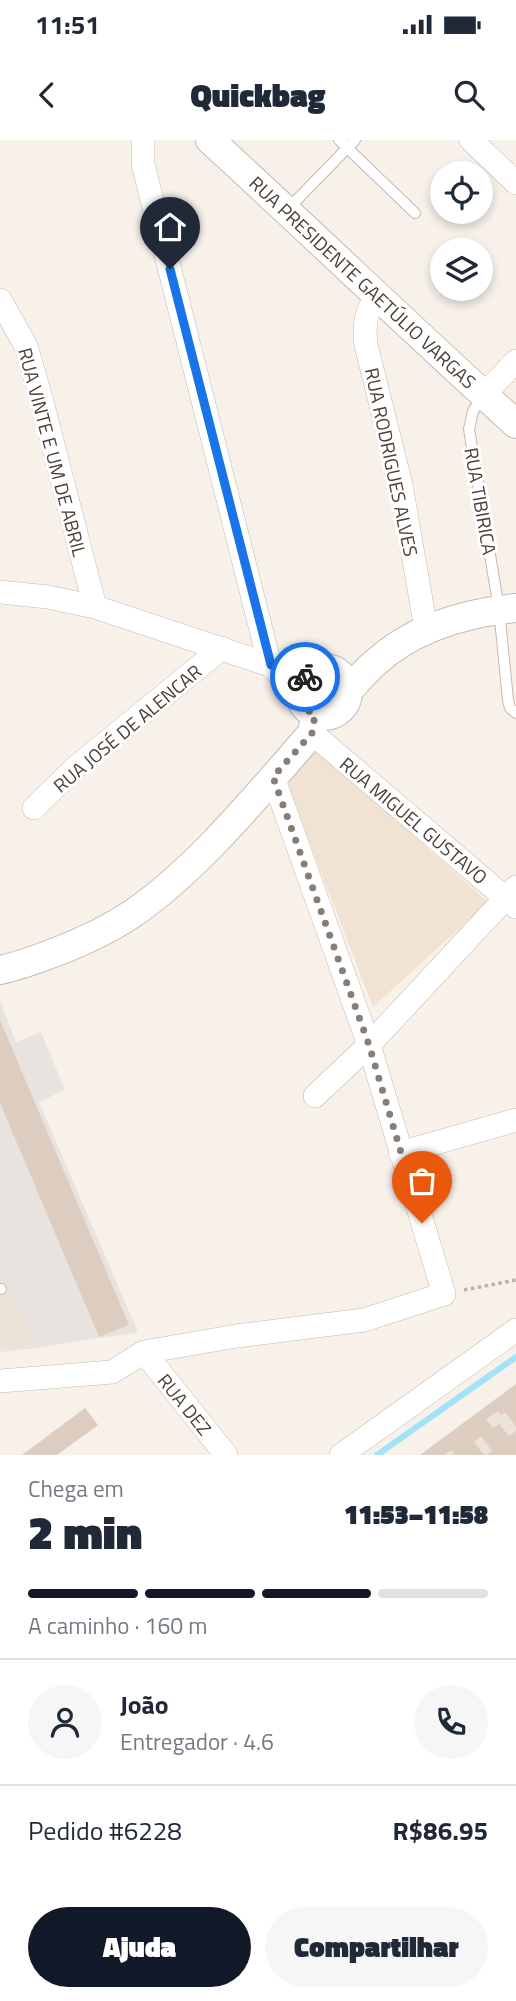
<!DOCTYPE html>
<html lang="pt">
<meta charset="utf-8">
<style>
:root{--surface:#fff;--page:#f6f6f7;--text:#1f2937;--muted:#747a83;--line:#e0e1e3;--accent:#111827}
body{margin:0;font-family:"Titillium Web",sans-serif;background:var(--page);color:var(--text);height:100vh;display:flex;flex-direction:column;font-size:26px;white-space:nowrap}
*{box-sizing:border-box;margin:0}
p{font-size:23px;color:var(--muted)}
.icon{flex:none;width:38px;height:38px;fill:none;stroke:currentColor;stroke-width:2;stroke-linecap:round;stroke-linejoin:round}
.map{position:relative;height:1315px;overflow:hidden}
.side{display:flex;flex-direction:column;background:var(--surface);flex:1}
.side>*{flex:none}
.controls{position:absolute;left:430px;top:21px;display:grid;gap:14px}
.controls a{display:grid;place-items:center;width:63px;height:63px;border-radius:50%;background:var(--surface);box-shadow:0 4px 10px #0003;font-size:35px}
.pin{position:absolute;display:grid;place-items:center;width:60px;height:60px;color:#fff;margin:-72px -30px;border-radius:50% 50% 50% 0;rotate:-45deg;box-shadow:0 0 7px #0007}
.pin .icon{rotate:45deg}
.courier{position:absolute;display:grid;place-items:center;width:70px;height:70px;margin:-35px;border:5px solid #1a73e8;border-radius:50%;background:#fff;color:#222;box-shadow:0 2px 9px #0007}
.headline em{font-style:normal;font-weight:800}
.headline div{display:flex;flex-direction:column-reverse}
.headline{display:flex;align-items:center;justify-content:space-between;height:119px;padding:0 28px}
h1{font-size:46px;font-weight:800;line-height:52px}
.bar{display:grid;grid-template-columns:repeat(4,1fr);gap:10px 7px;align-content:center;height:84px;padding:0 28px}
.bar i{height:9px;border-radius:5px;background:var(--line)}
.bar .selected{background:var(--accent)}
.bar p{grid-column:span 4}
.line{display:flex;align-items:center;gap:18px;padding:0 28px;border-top:2px solid var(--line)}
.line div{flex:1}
.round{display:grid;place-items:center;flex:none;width:74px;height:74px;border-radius:37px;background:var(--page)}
.primary-button{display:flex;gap:14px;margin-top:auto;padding:14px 28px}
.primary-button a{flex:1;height:80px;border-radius:42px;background:var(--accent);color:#fff;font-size:28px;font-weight:800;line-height:80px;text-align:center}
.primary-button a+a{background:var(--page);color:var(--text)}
.status{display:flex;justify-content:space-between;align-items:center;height:49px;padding:0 35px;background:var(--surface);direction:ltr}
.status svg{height:19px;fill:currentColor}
header{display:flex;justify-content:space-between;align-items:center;height:91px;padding:0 28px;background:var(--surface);font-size:32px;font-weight:800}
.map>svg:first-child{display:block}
.residential{fill:#ebe2d8}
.industrial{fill:#e9e3df}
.education{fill:#f1e3d3}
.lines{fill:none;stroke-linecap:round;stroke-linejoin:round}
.stream{stroke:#a2e3f8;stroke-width:6}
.building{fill:#ddcdc1}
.service-casing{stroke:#c6baae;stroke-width:12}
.minor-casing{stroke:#c6baae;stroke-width:24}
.tertiary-casing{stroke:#c6baae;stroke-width:30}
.path{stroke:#c7b09b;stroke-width:3.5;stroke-dasharray:3.5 3.5;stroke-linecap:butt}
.service{stroke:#fff;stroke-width:10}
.minor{stroke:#fff;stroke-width:23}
.tertiary{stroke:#fff;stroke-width:28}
.done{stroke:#887e76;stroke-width:7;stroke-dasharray:0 12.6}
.route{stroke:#1a73e8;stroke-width:9}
.labels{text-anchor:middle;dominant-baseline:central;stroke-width:6;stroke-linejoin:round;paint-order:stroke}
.street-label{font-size:19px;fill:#4c4037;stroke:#fff}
</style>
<div class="status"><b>11:51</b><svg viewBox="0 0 49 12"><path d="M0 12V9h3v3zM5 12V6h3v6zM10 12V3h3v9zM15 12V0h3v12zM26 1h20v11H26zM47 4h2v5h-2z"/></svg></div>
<header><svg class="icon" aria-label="back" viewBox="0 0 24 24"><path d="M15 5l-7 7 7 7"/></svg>Quickbag<svg class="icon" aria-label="search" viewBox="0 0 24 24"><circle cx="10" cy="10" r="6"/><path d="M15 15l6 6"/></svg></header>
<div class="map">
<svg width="516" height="1315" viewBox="0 0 516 1315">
<rect width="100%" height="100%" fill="#f7f1ea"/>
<!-- residential -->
<path class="residential" d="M0,1126l35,82 -35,4z
M516,1244v71h-96z"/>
<!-- industrial -->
<path class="industrial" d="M0,861l16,41 25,-10 24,58 -26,12 99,230 -103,16 -35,-82z"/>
<!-- education -->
<path class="education" d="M313,607l175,155 -115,105 -87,-226z"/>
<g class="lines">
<!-- stream -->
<path class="stream" d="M377,1315l139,-98"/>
</g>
<!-- building -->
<path class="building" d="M0,880l129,305 -30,12 -99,-234z
M516,1244v43l-11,-15 -4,3 -3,-4 -12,8 7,9 6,-4 10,12 7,-5v24h-29l5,-4 -11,-15 -7,6 10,13h-29l-4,-5 -7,5h-24z
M85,1268l13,17 -41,30h-35z"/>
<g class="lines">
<!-- service casing -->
<g class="service-casing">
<path id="service" d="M339,0l76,73
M287,70l68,-70
M484,255l-11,16 -4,18 30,180 9,91 2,8 6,5
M0,1149h1"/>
</g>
<!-- minor casing -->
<g class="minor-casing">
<path id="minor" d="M143,0v24l127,501
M471,0l45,43
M376,157c-11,16 -12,29 -10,48l35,140 25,144
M0,160l26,46 15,52 54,209
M484,255l32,-34
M0,452l48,5 47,10 175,58 44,5
M270,525l30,28
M312,593l204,174
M34,668l41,-40 147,-120
M315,956l54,-51 147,-158
M400,1013l116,-33
M144,1212l82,103
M0,1241l112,-9 32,-20 93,-16 127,-16 80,-26 -75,-249 -96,-268
M341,1315l175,-125"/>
</g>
<!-- tertiary casing -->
<g class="tertiary-casing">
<path id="tertiary" d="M210,0c103,94 203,191 306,284
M300 552a24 24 0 1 1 48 0a24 24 0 1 1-48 0Z
M348,551c9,-9 17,-20 27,-28 38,-35 90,-50 141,-55
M0,830c20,-4 37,-11 56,-18 26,-10 52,-22 76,-38 65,-44 128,-122 180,-181l3,-18"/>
</g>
<!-- path -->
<path class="path" d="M464,1150l52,-10"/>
<!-- service -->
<use href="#service" class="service"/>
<!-- minor -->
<use href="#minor" class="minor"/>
<!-- tertiary -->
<use href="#tertiary" class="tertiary"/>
</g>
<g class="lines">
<!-- done -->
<path class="done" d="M305,537c-9,15 -5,30 10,38l-3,18 -39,44 96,268 53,178"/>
<!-- route -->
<path class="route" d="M170,129l101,396 43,5 -9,7"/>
</g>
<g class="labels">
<!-- street labels -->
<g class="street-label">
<text transform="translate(363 142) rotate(43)">RUA PRESIDENTE GAETÚLIO VARGAS</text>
<text transform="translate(53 312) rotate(75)">RUA VINTE E UM DE ABRIL</text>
<text transform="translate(392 322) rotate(78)">RUA RODRIGUES ALVES</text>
<text transform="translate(481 361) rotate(80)">RUA TIBIRICA</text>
<text transform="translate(127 588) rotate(-40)">RUA JOSÉ DE ALENCAR</text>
<text transform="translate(414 680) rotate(40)">RUA MIGUEL GUSTAVO</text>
<text transform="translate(185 1264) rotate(51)">RUA DEZ</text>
</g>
</g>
</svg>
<div class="controls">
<a><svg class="icon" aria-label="locate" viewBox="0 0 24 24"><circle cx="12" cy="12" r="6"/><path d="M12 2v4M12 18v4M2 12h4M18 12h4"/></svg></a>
<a><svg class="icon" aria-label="layers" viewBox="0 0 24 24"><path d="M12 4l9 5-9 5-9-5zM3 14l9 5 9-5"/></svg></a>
</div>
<div class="pin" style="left:422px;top:1083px;background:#ea580c"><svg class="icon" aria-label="bag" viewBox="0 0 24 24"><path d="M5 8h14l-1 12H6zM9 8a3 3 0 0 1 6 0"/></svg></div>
<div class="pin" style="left:170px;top:129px;background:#1f2937"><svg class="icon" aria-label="home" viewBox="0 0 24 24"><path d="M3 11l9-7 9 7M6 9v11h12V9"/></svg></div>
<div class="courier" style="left:305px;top:537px"><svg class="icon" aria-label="bike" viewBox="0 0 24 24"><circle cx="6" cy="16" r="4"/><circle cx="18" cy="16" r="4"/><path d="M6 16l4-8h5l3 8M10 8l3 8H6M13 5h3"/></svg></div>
</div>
<section class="side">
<div class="headline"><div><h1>2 min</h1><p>Chega em</p></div><em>11:53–11:58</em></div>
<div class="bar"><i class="selected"></i><i class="selected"></i><i class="selected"></i><i></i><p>A caminho · 160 m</p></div>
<div class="line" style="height:126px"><a class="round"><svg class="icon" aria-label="person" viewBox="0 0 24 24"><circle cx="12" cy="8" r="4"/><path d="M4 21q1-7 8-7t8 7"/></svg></a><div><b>João</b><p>Entregador · 4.6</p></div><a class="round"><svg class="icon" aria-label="phone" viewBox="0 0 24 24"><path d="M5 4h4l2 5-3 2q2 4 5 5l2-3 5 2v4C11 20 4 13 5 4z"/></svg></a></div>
<div class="line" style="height:91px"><div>Pedido #6228</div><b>R$86.95</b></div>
<div class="primary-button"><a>Ajuda</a><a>Compartilhar</a></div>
</section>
